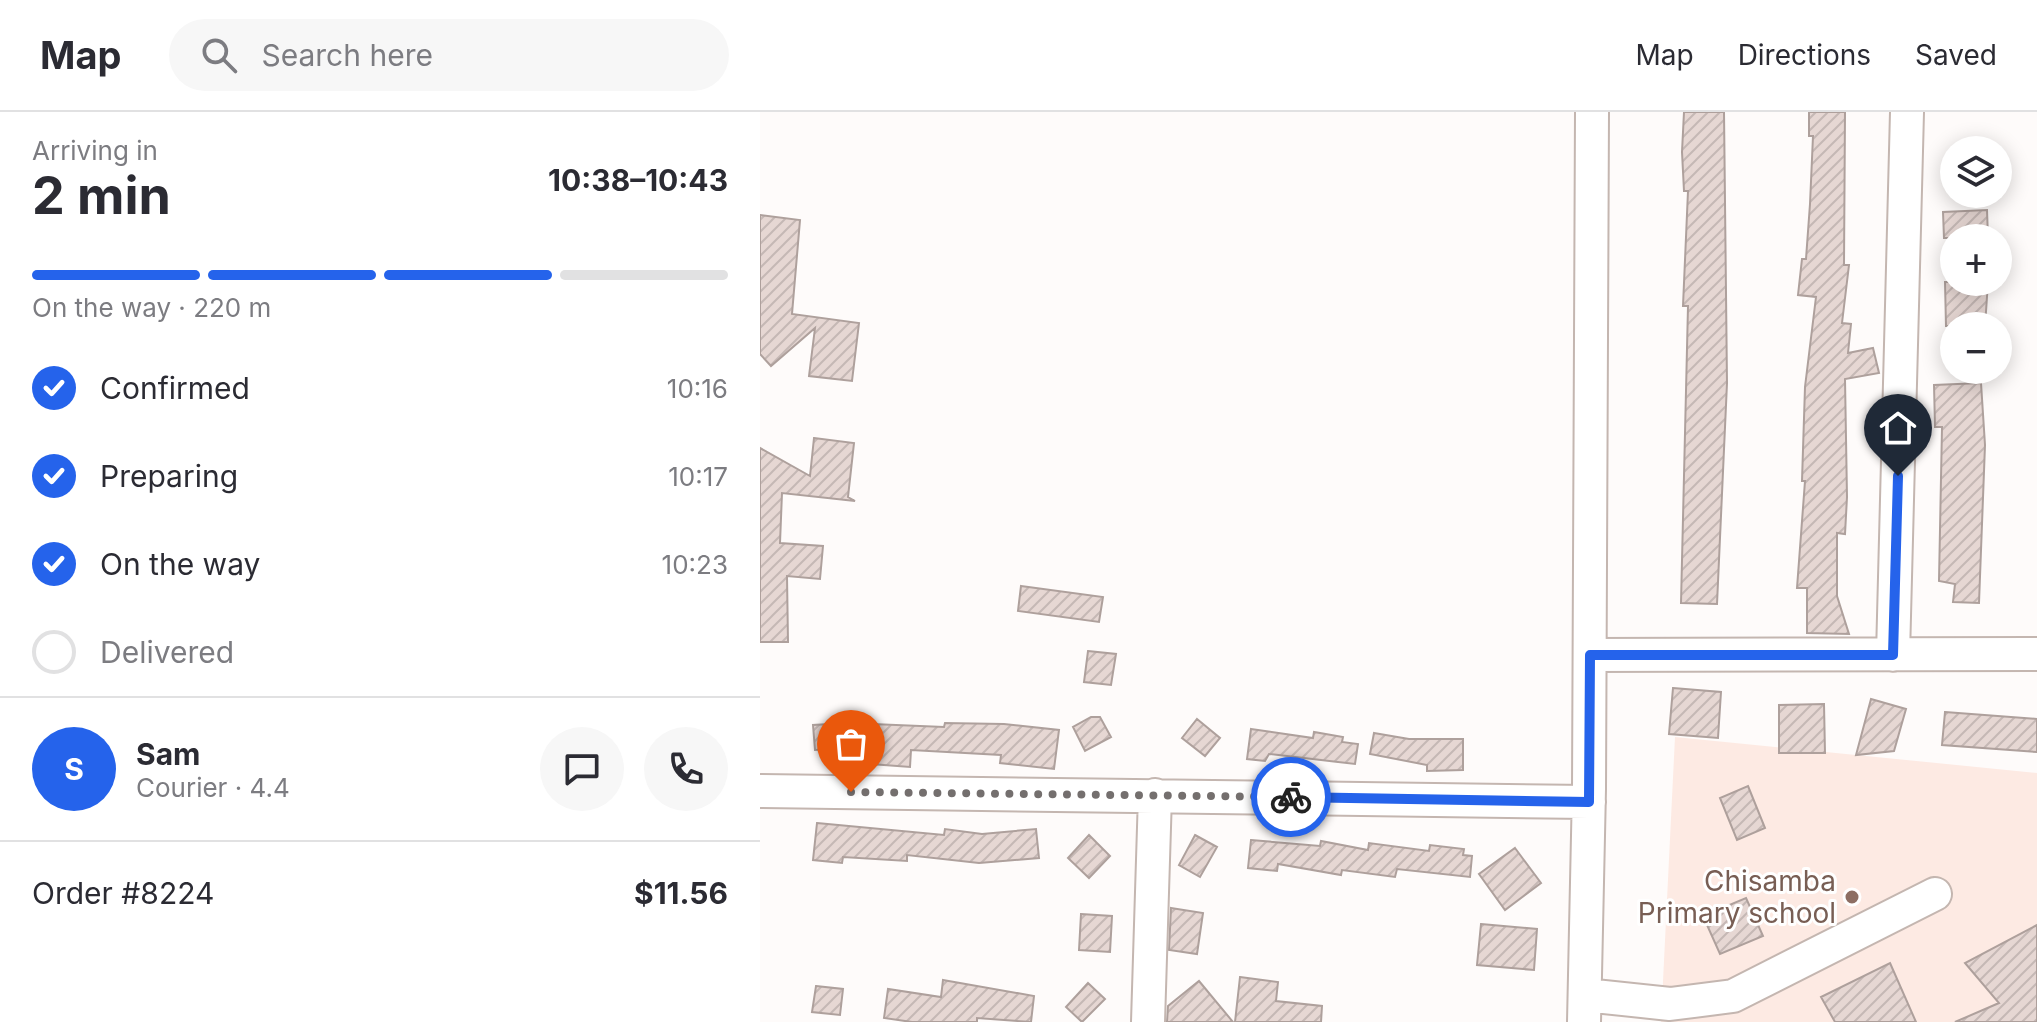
<!DOCTYPE html>
<meta charset="utf-8">
<style>
:root{--surface:#fff;--page:#f7f7f7;--text:#2b2b33;--muted:#7c7c81;--line:#e1e1e2;--accent:#2563eb}
body{margin:0;font-family:Inter,sans-serif;background:var(--page);color:var(--text);height:100vh;display:flex;flex-direction:column;font-size:30px;white-space:nowrap}
*{box-sizing:border-box;margin:0}
p{font-size:26px;color:var(--muted)}
.icon{flex:none;width:44px;height:44px;fill:none;stroke:currentColor;stroke-width:2;stroke-linecap:round;stroke-linejoin:round}
.map{position:relative;flex:1;overflow:hidden}
.panel{display:flex;flex-direction:column;background:var(--surface);width:760px}
.panel>*{flex:none}
.buttons{position:absolute;left:1180px;top:24px;display:grid;gap:16px}
.buttons a{display:grid;place-items:center;width:72px;height:72px;border-radius:50%;background:var(--surface);box-shadow:0 4px 20px #0003;font-size:40px}
.pin{position:absolute;display:grid;place-items:center;width:68px;height:68px;color:#fff;margin:-82px -34px;border-radius:50% 50% 50% 0;rotate:-45deg;box-shadow:0 0 8px #0007}
.pin .icon{rotate:45deg}
.courier{position:absolute;display:grid;place-items:center;width:80px;height:80px;margin:-40px;border:6px solid #2563eb;border-radius:50%;background:#fff;color:#222;box-shadow:0 2px 10px #0007}
.headline em{font-style:normal;font-weight:700}
.headline div{display:flex;flex-direction:column-reverse}
.headline{display:flex;align-items:center;justify-content:space-between;height:136px;padding:0 32px}
h1{font-size:52px;font-weight:700;line-height:60px}
.bar{display:grid;grid-template-columns:repeat(4,1fr);gap:12px 8px;align-content:center;height:96px;padding:0 32px}
.bar i{height:10px;border-radius:6px;background:var(--line)}
.bar .active{background:var(--accent)}
.bar p{grid-column:span 4}
.line{display:flex;align-items:center;gap:20px;padding:0 32px;border-top:2px solid var(--line)}
.line div{flex:1}
.round{display:grid;place-items:center;flex:none;width:84px;height:84px;border-radius:42px;background:var(--page)}
ol{padding:0 32px;list-style:none}
li{display:flex;align-items:center;gap:24px;height:88px}
li p{margin-inline-start:auto}
li .icon{padding:8px;border-radius:50%;background:var(--accent);color:#fff;stroke-width:4}
li:last-child{color:var(--muted)}
li i{width:44px;height:44px;border:4px solid var(--line);border-radius:50%}
header{display:flex;align-items:center;gap:48px;box-sizing:border-box;height:112px;padding:0 40px;background:var(--surface);border-bottom:2px solid var(--line)}
header strong{font-size:38px}
nav{display:flex;gap:44px;margin-inline-start:auto;font-size:28px}
.search{width:560px;height:72px;background:var(--page);display:flex;align-items:center;gap:20px;box-sizing:border-box;padding:0 28px;border-radius:44px;color:var(--muted);font-size:30px}
main{display:flex;flex:1;min-height:0}
.map>svg:first-child{display:block}
.built{fill:#fdeae3}
.building{fill:url(#building-hatch);stroke:#aea09c;stroke-width:2}
.lines{fill:none;stroke-linecap:round;stroke-linejoin:round}
.minor-casing{stroke:#c4b6b0;stroke-width:36}
.minor{stroke:#fff;stroke-width:32}
.done{stroke:#746f6e;stroke-width:8;stroke-dasharray:0 14.4}
.route{stroke:#2563eb;stroke-width:10}
.education-dot{fill:#8d6e63;stroke:#fff;stroke-width:3}
.labels{text-anchor:middle;dominant-baseline:central;stroke-width:6;stroke-linejoin:round;paint-order:stroke}
.education-label{font-size:28px;fill:#785e54;stroke:#fff;text-anchor:end}
</style>
<header>
<strong>Map</strong>
<div class="search"><svg class="icon" aria-label="search" viewBox="0 0 24 24"><circle cx="10" cy="10" r="6"/><path d="M15 15l6 6"/></svg>Search here</div>
<nav><a>Map</a><a>Directions</a><a>Saved</a></nav>
</header>
<main>
<section class="panel">
<div class="headline"><div><h1>2 min</h1><p>Arriving in</p></div><em>10:38–10:43</em></div>
<div class="bar"><i class="active"></i><i class="active"></i><i class="active"></i><i></i><p>On the way · 220 m</p></div>
<ol>
<li><svg class="icon" aria-label="check" viewBox="0 0 24 24"><path d="M5 12l5 5 9-10"/></svg>Confirmed<p>10:16</p></li>
<li><svg class="icon" aria-label="check" viewBox="0 0 24 24"><path d="M5 12l5 5 9-10"/></svg>Preparing<p>10:17</p></li>
<li><svg class="icon" aria-label="check" viewBox="0 0 24 24"><path d="M5 12l5 5 9-10"/></svg>On the way<p>10:23</p></li>
<li><i></i>Delivered</li>
</ol>
<div class="line" style="height:144px"><b class="round" style="background:var(--accent);color:#fff">S</b><div><b>Sam</b><p>Courier · 4.4</p></div><a class="round"><svg class="icon" aria-label="chat" viewBox="0 0 24 24"><path d="M4 5h16v11H9l-5 4z"/></svg></a><a class="round"><svg class="icon" aria-label="phone" viewBox="0 0 24 24"><path d="M5 4h4l2 5-3 2q2 4 5 5l2-3 5 2v4C11 20 4 13 5 4z"/></svg></a></div>
<div class="line" style="height:104px"><div>Order #8224</div><b>$11.56</b></div>
</section>
<div class="map">
<svg width="1277" height="910" viewBox="0 0 1277 910">
<defs>
<pattern id="building-hatch" width="6" height="6" patternUnits="userSpaceOnUse" patternTransform="scale(2)"><rect width="6" height="6" fill="#e6d7d3"/><path d="M-1 1l2-2M0 6l6-6M5 7l2-2" fill="none" stroke="#c5b8b5"/></pattern>
</defs>
<rect width="100%" height="100%" fill="#fefbfa"/>
<!-- built -->
<path class="built" d="M915,625l362,36v249h-376z"/>
<!-- building -->
<path class="building" d="M924,0h40l3,271 -10,221 -36,-1 7,-297h-5l5,-115h-4l-2,-39z
M1049,0h36l-1,153h5l-7,58 9,1 -3,29 25,-5 6,25 -34,6 2,118 -2,37 -8,-1v63l12,38 -42,-1v-45h-10l8,-107h-3l3,-94 11,-90 -18,-2 4,-36h4l4,-55 3,-68h-4z
M1227,98l1,28h-44l-1,-26z
M0,103l40,5 -8,94 67,9 -7,58 -43,-5 6,-48 -44,38 -11,-12z
M1185,170h43l-3,44h-39z
M1221,271l4,62 -6,158 -26,-1 2,-18 -16,-3 3,-154h-7l-1,-42z
M54,326l40,5 -6,54 7,4 -73,-8 -2,50 43,3 -3,33 -33,-3 1,66h-28v-194l50,28z
M261,474l82,11 -4,25 -81,-11z
M328,539l28,3 -5,31 -27,-3z
M913,576l48,4 -3,46 -49,-4z
M1111,587l35,10 -12,42 -38,4z
M1064,592l1,49h-46v-48z
M1185,600l92,7v33l-95,-7z
M331,605h9l11,20 -26,14 -12,-24z
M437,607l23,19 -15,18 -23,-18z
M88,611l96,4 1,-4 59,1 55,6 -5,39 -54,-6 1,-8 -90,-5 -1,17 -39,-3 1,-17 -57,3 -2,-25z
M491,617l62,9 1,-6 29,5 -1,5 16,2 -3,20 -86,-10 -4,7 -18,-2z
M614,621l35,6h54v31l-36,1v-6l-57,-11z
M988,674l17,42 -28,12 -17,-42z
M57,711l127,12 1,-6 37,5 54,-5 3,29 -60,5 -72,-8v6l-64,-4 -1,6 -29,-3z
M329,723l21,21 -21,22 -21,-20z
M435,723l22,12 -17,30 -21,-12z
M491,728l69,6 1,-5 47,9 1,-7 60,8 1,-6 34,4 -1,6 9,1 -2,21 -73,-8 -2,8 -53,-7 -1,5 -63,-11 -1,7 -29,-3z
M755,736l26,35 -36,27 -26,-36z
M986,786l17,38 -43,18 -17,-38z
M411,796l32,5 -6,41 -28,-4z
M321,802l31,2 -2,36 -31,-2z
M721,812l56,5 -3,41 -57,-5z
M1277,813v97h-82l44,-19 -34,-40z
M1130,851l26,59h-81l-14,-25z
M480,865l38,5 -2,19 46,5 -1,16h-86z
M183,868l91,16 -3,26 -54,-4v4h-65l-28,-4 4,-29 53,8z
M439,869l34,41h-66l1,-16z
M328,871l17,16 -23,23 -16,-15z
M56,874l27,3 -3,26 -28,-3z"/>
<g class="lines">
<!-- minor casing -->
<g class="minor-casing">
<path id="minor" d="M830,543l447,-1
M1133,543l14,-543
M0,679l829,11
M825,883l85,9 63,-8 202,-102
M388,910l7,-227
M824,910l5,-233 3,-677"/>
</g>
<!-- minor -->
<use href="#minor" class="minor"/>
</g>
<g class="lines">
<!-- done -->
<path class="done" d="M91,680l440,5"/>
<!-- route -->
<path class="route" d="M531,685l298,5 1,-147h303l5,-179"/>
</g>
<!-- markers -->
<circle class="education-dot" cx="1092" cy="785" r="8"/>
<g class="labels">
<!-- education labels -->
<g class="education-label">
<text x="1076" y="769">Chisamba<tspan x="1076" dy="32">Primary school</tspan></text>
</g>
</g>
</svg>
<div class="buttons">
<a><svg class="icon" aria-label="layers" viewBox="0 0 24 24"><path d="M12 4l9 5-9 5-9-5zM3 14l9 5 9-5"/></svg></a>
<a>+</a>
<a>−</a>
</div>
<div class="pin" style="left:91px;top:680px;background:#ea580c"><svg class="icon" aria-label="bag" viewBox="0 0 24 24"><path d="M5 8h14l-1 12H6zM9 8a3 3 0 0 1 6 0"/></svg></div>
<div class="pin" style="left:1138px;top:364px;background:#1f2937"><svg class="icon" aria-label="home" viewBox="0 0 24 24"><path d="M3 11l9-7 9 7M6 9v11h12V9"/></svg></div>
<div class="courier" style="left:531px;top:685px"><svg class="icon" aria-label="bike" viewBox="0 0 24 24"><circle cx="6" cy="16" r="4"/><circle cx="18" cy="16" r="4"/><path d="M6 16l4-8h5l3 8M10 8l3 8H6M13 5h3"/></svg></div>
</div>
</main>
